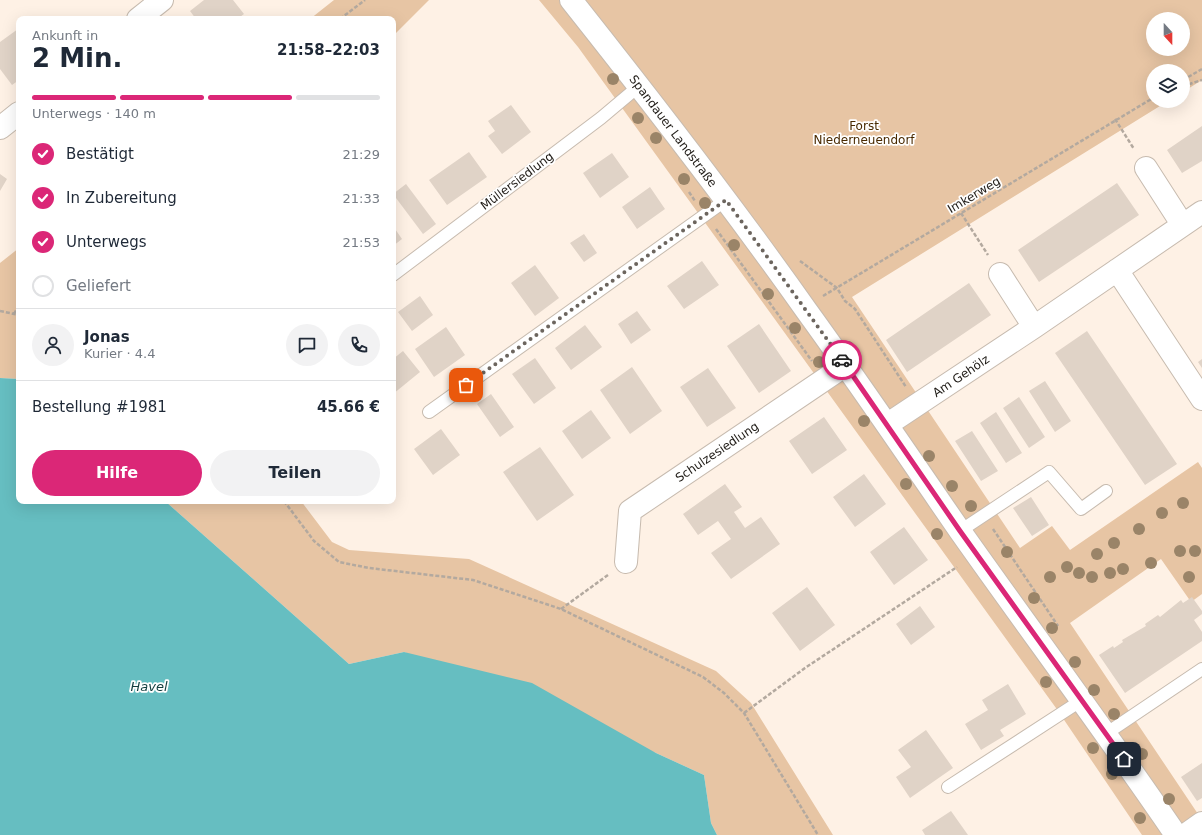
<!DOCTYPE html>
<html lang="de">
<meta charset="utf-8">
<style>
:root{--surface:#fff;--page:#f2f2f3;--text:#1f2937;--muted:#747a83;--line:#e0e1e3;--accent:#db2777}
body{margin:0;font-family:"DejaVu Sans",sans-serif;background:var(--page);color:var(--text);height:100vh;display:flex;flex-direction:column;font-size:15px;white-space:nowrap}
*{box-sizing:border-box;margin:0}
p{font-size:13px;color:var(--muted)}
.icon{flex:none;width:22px;height:22px;fill:none;stroke:currentColor;stroke-width:2;stroke-linecap:round;stroke-linejoin:round}
.map{position:relative;flex:1;overflow:hidden}
.panel{position:absolute;left:16px;top:16px;width:380px;height:488px;display:flex;flex-direction:column;background:var(--surface);border-radius:8px;box-shadow:0 4px 16px #0002}
.panel>*{flex:none}
.needle{width:26px;rotate:159deg}
.buttons{position:absolute;left:1146px;top:12px;display:grid;gap:8px}
.buttons a{display:grid;place-items:center;width:44px;height:44px;border-radius:50%;background:var(--surface);box-shadow:0 4px 16px #0002;font-size:20px}
.pin{position:absolute;display:grid;place-items:center;width:34px;height:34px;color:#fff;margin:-17px;border-radius:8px;box-shadow:0 2px 6px #0006}
.courier{position:absolute;display:grid;place-items:center;width:40px;height:40px;margin:-20px;border:3px solid #db2777;border-radius:50%;background:#fff;color:#222;box-shadow:0 1px 5px #0007}
.overview em{font-style:normal;font-weight:600}
.overview div{display:flex;flex-direction:column-reverse}
.overview{display:flex;align-items:center;justify-content:space-between;height:68px;padding:0 16px}
h1{font-size:26px;font-weight:600;line-height:30px}
.bar{display:grid;grid-template-columns:repeat(4,1fr);gap:6px 4px;align-content:center;height:48px;padding:0 16px}
.bar i{height:5px;border-radius:3px;background:var(--line)}
.bar .selected{background:var(--accent)}
.bar p{grid-column:span 4}
.line{display:flex;align-items:center;gap:10px;padding:0 16px;border-top:1px solid var(--line)}
.line div{flex:1}
.round{display:grid;place-items:center;flex:none;width:42px;height:42px;border-radius:21px;background:var(--page)}
ol{padding:0 16px;list-style:none}
li{display:flex;align-items:center;gap:12px;height:44px}
li p{margin-inline-start:auto}
li .icon{padding:4px;border-radius:50%;background:var(--accent);color:#fff;stroke-width:4}
li:last-child{color:var(--muted)}
li i{width:22px;height:22px;border:2px solid var(--line);border-radius:50%}
.primary-button{display:flex;gap:8px;margin-top:auto;padding:8px 16px}
.primary-button a{flex:1;height:46px;border-radius:24px;background:var(--accent);color:#fff;font-size:16px;font-weight:600;line-height:46px;text-align:center}
.primary-button a+a{background:var(--page);color:var(--text)}
.map>svg:first-child{display:block}
.green{fill:#e7c5a4;fill-rule:evenodd}
.water{fill:#66bec1}
.building{fill:#e0d3c7}
.lines{fill:none;stroke-linecap:round;stroke-linejoin:round}
.service-casing{stroke:#c7bbaf;stroke-width:14}
.minor-casing{stroke:#c7bbaf;stroke-width:24}
.secondary-casing{stroke:#c7bbaf;stroke-width:24}
.path{stroke:#b3a99f;stroke-width:2.5;stroke-dasharray:4 2;stroke-linecap:butt}
.service{stroke:#fff;stroke-width:12}
.minor{stroke:#fff;stroke-width:22}
.secondary{stroke:#fff;stroke-width:22}
.tree{fill:#9a8468}
.done{stroke:#6c655e;stroke-width:4;stroke-dasharray:0 7.2}
.route{stroke:#db2777;stroke-width:5}
.labels{text-anchor:middle;dominant-baseline:central;stroke-width:3.5;stroke-linejoin:round;paint-order:stroke}
.park-label{font-size:12px;fill:#492a01;stroke:#fff}
.street-label{font-size:12px;fill:#1e1a15;stroke:#fff}
.water-label{font-size:13px;font-style:italic;fill:#123d3e;stroke:#fff}
</style>
<div class="map">
<svg width="1202" height="835" viewBox="0 0 1202 835">
<rect width="100%" height="100%" fill="#fef1e5"/>
<!-- green -->
<path class="green" d="M334,0h95l-36,36v-17h-83z
M539,0h663v80l-19,12v-21h-30v30h15l-316,196 168,251 32,-22 18,24 128,-88 4,6v126l-11,8 -30,-43 -91,64 132,197v15h-60l-86,-127 -478,-661zM1153,19h30v30h-30z
M19,248v131l-19,-1v-115z
M165,501h136l31,41 17,8 120,9 247,112 35,32 82,132h-116l-6,-12 -7,-48 -48,-22 -252,-101 -55,12z"/>
<!-- water -->
<path class="water" d="M0,378l19,1v122h146l184,163 55,-12 128,31 124,70 48,22 7,48 6,12h-717z"/>
<!-- building -->
<path class="building" d="M204,0h29l11,14 -7,5h-41l-6,-8z
M18,29l1,51 -7,5 -12,-16v-27z
M511,105l20,27 -29,22 -14,-18 7,-5 -7,-10z
M1202,126v35l-20,12 -15,-23z
M469,152l18,25 -40,28 -18,-25z
M612,153l17,24 -29,21 -17,-25z
M0,174l7,5 -7,12z
M1117,183l22,32 -100,67 -21,-32z
M406,184l30,40 -13,10 -30,-40z
M650,187l15,22 -28,20 -15,-22z
M393,226l9,13 -9,7z
M584,234l13,19 -13,9 -14,-19z
M702,261l17,24 -35,24 -17,-23z
M535,265l24,33 -24,18 -24,-33z
M969,283l22,32 -84,57 -21,-32z
M420,296l13,19 -21,16 -14,-19z
M637,311l14,19 -20,14 -13,-20z
M759,324l32,47 -32,22 -32,-47z
M585,325l17,22 -31,23 -16,-22z
M446,327l19,28 -31,22 -19,-28z
M1087,331l90,133 -32,21 -90,-132z
M403,351l17,21 -27,22v-35z
M535,358l21,30 -22,16 -22,-30z
M1202,359v9l-4,-6z
M632,367l30,44 -32,23 -30,-44z
M708,368l28,40 -29,19 -27,-40z
M1045,381l26,40 -16,11 -26,-41z
M491,394l23,33 -14,10 -23,-33z
M1019,397l26,40 -16,11 -26,-40z
M591,410l20,28 -29,21 -20,-28z
M996,412l26,41 -16,10 -26,-40z
M824,417l23,33 -35,24 -23,-33z
M441,429l19,26 -27,20 -19,-26z
M972,431l26,40 -17,10 -26,-40z
M540,447l34,48 -37,26 -34,-49z
M864,474l22,30 -31,23 -22,-30z
M725,484l17,23 -8,5 11,16 16,-11 19,27 -49,35 -20,-26 20,-14 -13,-18 -20,14 -15,-21z
M1031,497l18,28 -17,11 -19,-28z
M904,527l24,33 -34,25 -24,-33z
M807,587l28,38 -35,26 -28,-38z
M1192,597l10,14v3l-8,6 8,12v9l-77,52 -26,-38 14,-9 1,2 9,-6 -1,-2 24,-14 -1,-2 13,-9 2,2 21,-17 2,3z
M920,606l15,21 -24,18 -15,-21z
M1008,684l18,30 -26,16 4,6 -23,14 -16,-26 23,-14 -6,-10z
M926,730l27,38 -43,30 -14,-21 15,-10 -13,-17z
M1202,763v35l-5,3 -16,-24z
M951,811l17,24h-43l-3,-5z"/>
<g class="lines">
<!-- service casing -->
<g class="service-casing">
<path id="service" d="M393,275l208,-157 38,-32
M429,412l297,-212
M960,531l89,-59 32,37 25,-18
M1107,733l95,-64
M948,787l134,-87"/>
</g>
<!-- minor casing -->
<g class="minor-casing">
<path id="minor" d="M138,19l24,-19
M0,128l19,-15
M1146,168l36,56
M1117,270l85,129
M1000,274l34,53
M888,424l146,-97 168,-115
M626,562l4,-51 216,-146
M1185,835l17,-12"/>
</g>
<!-- secondary casing -->
<g class="secondary-casing">
<path id="secondary" d="M571,0c81,102 160,204 235,310 53,73 103,147 154,221 72,102 146,201 216,304"/>
</g>
<!-- path -->
<path class="path" d="M340,19l25,-19
M1183,80l19,-11
M1183,86l19,-6
M1115,119l19,30
M689,192l6,9
M961,213l27,42
M716,229l96,132
M800,261l37,27 8,13 10,8 51,78
M823,296l330,-198
M0,311l19,4
M14,314l5,-9
M284,501l30,40 25,21 30,6 104,12 88,29 142,68 21,16 20,20 74,122
M993,529l65,97
M561,609l47,-34
M744,713l61,-45 152,-101"/>
<!-- service -->
<use href="#service" class="service"/>
<!-- minor -->
<use href="#minor" class="minor"/>
<!-- secondary -->
<use href="#secondary" class="secondary"/>
</g>
<!-- trees -->
<g class="tree">
<circle cx="613" cy="79" r="6"/>
<circle cx="638" cy="118" r="6"/>
<circle cx="656" cy="138" r="6"/>
<circle cx="684" cy="179" r="6"/>
<circle cx="705" cy="203" r="6"/>
<circle cx="734" cy="245" r="6"/>
<circle cx="768" cy="294" r="6"/>
<circle cx="795" cy="328" r="6"/>
<circle cx="848" cy="347" r="6"/>
<circle cx="819" cy="362" r="6"/>
<circle cx="864" cy="421" r="6"/>
<circle cx="929" cy="456" r="6"/>
<circle cx="906" cy="484" r="6"/>
<circle cx="952" cy="486" r="6"/>
<circle cx="1183" cy="503" r="6"/>
<circle cx="971" cy="506" r="6"/>
<circle cx="1162" cy="513" r="6"/>
<circle cx="1139" cy="529" r="6"/>
<circle cx="937" cy="534" r="6"/>
<circle cx="1114" cy="543" r="6"/>
<circle cx="1180" cy="551" r="6"/>
<circle cx="1195" cy="551" r="6"/>
<circle cx="1007" cy="552" r="6"/>
<circle cx="1097" cy="554" r="6"/>
<circle cx="1151" cy="563" r="6"/>
<circle cx="1067" cy="567" r="6"/>
<circle cx="1123" cy="569" r="6"/>
<circle cx="1079" cy="573" r="6"/>
<circle cx="1110" cy="573" r="6"/>
<circle cx="1050" cy="577" r="6"/>
<circle cx="1092" cy="577" r="6"/>
<circle cx="1189" cy="577" r="6"/>
<circle cx="1034" cy="598" r="6"/>
<circle cx="1052" cy="628" r="6"/>
<circle cx="1075" cy="662" r="6"/>
<circle cx="1046" cy="682" r="6"/>
<circle cx="1094" cy="690" r="6"/>
<circle cx="1114" cy="714" r="6"/>
<circle cx="1093" cy="748" r="6"/>
<circle cx="1142" cy="754" r="6"/>
<circle cx="1112" cy="774" r="6"/>
<circle cx="1169" cy="799" r="6"/>
<circle cx="1140" cy="818" r="6"/>
</g>
<g class="lines">
<!-- done -->
<path class="done" d="M466,385l260,-185 116,160"/>
<!-- route -->
<path class="route" d="M842,360l118,171 164,228"/>
</g>
<g class="labels">
<!-- park labels -->
<g class="park-label">
<text x="864" y="126">Forst<tspan x="864" dy="14">Niederneuendorf</tspan></text>
</g>
<!-- street labels -->
<g class="street-label">
<text transform="translate(673 131) rotate(53)">Spandauer Landstraße</text>
<text transform="translate(517 181) rotate(-37)">Müllersiedlung</text>
<text transform="translate(974 195) rotate(-31)">Imkerweg</text>
<text transform="translate(961 376) rotate(-34)">Am Gehölz</text>
<text transform="translate(717 452) rotate(-34)">Schulzesiedlung</text>
</g>
<!-- water labels -->
<g class="water-label">
<text x="149" y="686">Havel</text>
</g>
</g>
</svg>
<div class="buttons">
<a><svg class="needle" viewBox="-14 -14 28 28"><path d="M0-13l5 13h-10z" fill="#e53935"/><path d="M0 13l5-13h-10z" fill="#747a83"/></svg></a>
<a><svg class="icon" aria-label="layers" viewBox="0 0 24 24"><path d="M12 4l9 5-9 5-9-5zM3 14l9 5 9-5"/></svg></a>
</div>
<div class="pin" style="left:466px;top:385px;background:#ea580c"><svg class="icon" aria-label="bag" viewBox="0 0 24 24"><path d="M5 8h14l-1 12H6zM9 8a3 3 0 0 1 6 0"/></svg></div>
<div class="pin" style="left:1124px;top:759px;background:#1f2937"><svg class="icon" aria-label="home" viewBox="0 0 24 24"><path d="M3 11l9-7 9 7M6 9v11h12V9"/></svg></div>
<div class="courier" style="left:842px;top:360px"><svg class="icon" aria-label="car" viewBox="0 0 24 24"><path d="M5 17H2v-5l4-1 3-4h7l3 4 3 1v5h-3M9 17h6M6 11h13"/><circle cx="7" cy="17" r="2"/><circle cx="17" cy="17" r="2"/></svg></div>
<section class="panel">
<div class="overview"><div><h1>2 Min.</h1><p>Ankunft in</p></div><em>21:58–22:03</em></div>
<div class="bar"><i class="selected"></i><i class="selected"></i><i class="selected"></i><i></i><p>Unterwegs · 140 m</p></div>
<ol>
<li><svg class="icon" aria-label="check" viewBox="0 0 24 24"><path d="M5 12l5 5 9-10"/></svg>Bestätigt<p>21:29</p></li>
<li><svg class="icon" aria-label="check" viewBox="0 0 24 24"><path d="M5 12l5 5 9-10"/></svg>In Zubereitung<p>21:33</p></li>
<li><svg class="icon" aria-label="check" viewBox="0 0 24 24"><path d="M5 12l5 5 9-10"/></svg>Unterwegs<p>21:53</p></li>
<li><i></i>Geliefert</li>
</ol>
<div class="line" style="height:72px"><a class="round"><svg class="icon" aria-label="person" viewBox="0 0 24 24"><circle cx="12" cy="8" r="4"/><path d="M4 21q1-7 8-7t8 7"/></svg></a><div><b>Jonas</b><p>Kurier · 4.4</p></div><a class="round"><svg class="icon" aria-label="chat" viewBox="0 0 24 24"><path d="M4 5h16v11H9l-5 4z"/></svg></a><a class="round"><svg class="icon" aria-label="phone" viewBox="0 0 24 24"><path d="M5 4h4l2 5-3 2q2 4 5 5l2-3 5 2v4C11 20 4 13 5 4z"/></svg></a></div>
<div class="line" style="height:52px"><div>Bestellung #1981</div><b>45.66 €</b></div>
<div class="primary-button"><a>Hilfe</a><a>Teilen</a></div>
</section>
</div>
